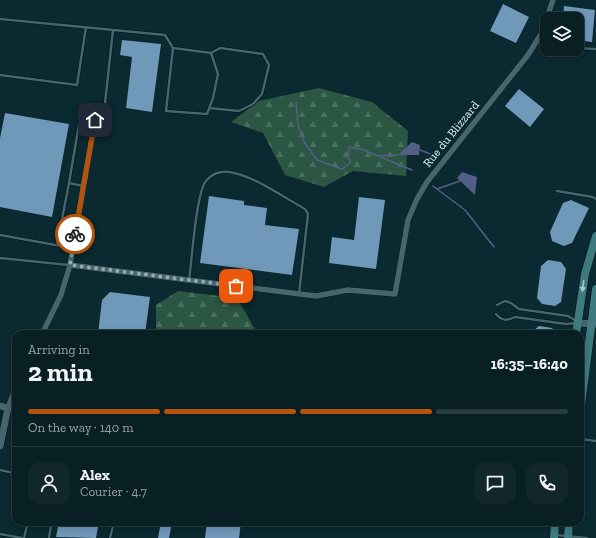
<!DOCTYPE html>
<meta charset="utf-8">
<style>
:root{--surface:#081f24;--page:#11272c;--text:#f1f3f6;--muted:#98a2a6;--line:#293d41;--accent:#b45309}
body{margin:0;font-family:"Zilla Slab",serif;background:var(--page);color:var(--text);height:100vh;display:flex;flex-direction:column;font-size:15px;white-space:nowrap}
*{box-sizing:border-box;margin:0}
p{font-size:13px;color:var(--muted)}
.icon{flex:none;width:22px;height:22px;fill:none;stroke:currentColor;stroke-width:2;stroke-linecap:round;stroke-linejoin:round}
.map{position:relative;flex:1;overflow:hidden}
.side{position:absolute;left:12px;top:330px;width:572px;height:196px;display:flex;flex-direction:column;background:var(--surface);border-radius:12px;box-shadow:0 2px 6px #0003,0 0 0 1px var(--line)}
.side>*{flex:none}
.controls{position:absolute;left:540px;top:12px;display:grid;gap:8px}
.controls a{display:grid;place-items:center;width:44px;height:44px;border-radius:8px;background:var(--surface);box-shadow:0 2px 6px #0003,0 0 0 1px var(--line);font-size:20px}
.pin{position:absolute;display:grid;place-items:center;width:34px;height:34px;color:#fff;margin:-17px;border-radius:8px;box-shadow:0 2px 6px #0006}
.courier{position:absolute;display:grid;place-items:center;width:40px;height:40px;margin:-20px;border:3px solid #b45309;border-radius:50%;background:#fff;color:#222;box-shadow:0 1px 5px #0007}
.head em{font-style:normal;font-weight:800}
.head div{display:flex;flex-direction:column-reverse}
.head{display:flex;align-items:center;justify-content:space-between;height:68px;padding:0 16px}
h1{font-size:26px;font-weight:800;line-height:30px}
.bar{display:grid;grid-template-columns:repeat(4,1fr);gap:6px 4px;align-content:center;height:48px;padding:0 16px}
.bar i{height:5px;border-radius:3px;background:var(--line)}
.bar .active{background:var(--accent)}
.bar p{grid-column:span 4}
.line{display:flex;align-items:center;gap:10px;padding:0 16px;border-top:1px solid var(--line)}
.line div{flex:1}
.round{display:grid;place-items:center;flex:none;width:42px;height:42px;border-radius:12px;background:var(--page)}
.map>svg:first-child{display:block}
.forest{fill:url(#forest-firs)}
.water{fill:#525f87}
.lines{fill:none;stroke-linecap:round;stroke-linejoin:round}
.stream{stroke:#525f87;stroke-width:1.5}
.building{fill:#6f98b9}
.service-casing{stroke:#001016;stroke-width:3.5}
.minor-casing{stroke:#001016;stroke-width:6}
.tertiary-casing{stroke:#001016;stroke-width:8}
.secondary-casing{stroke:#001016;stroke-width:9}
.service{stroke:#46656d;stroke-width:2.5}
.minor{stroke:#46656d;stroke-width:5.5}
.tertiary{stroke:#46656d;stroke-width:7}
.secondary{stroke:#3d7b7e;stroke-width:8}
.oneway{fill:#a7c8cc}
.done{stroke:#95abb1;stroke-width:4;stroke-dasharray:0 7.2}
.route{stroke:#b45309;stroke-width:5}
.labels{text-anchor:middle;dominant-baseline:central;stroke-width:4;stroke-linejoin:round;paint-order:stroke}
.street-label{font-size:12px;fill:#e0f1f6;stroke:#0a2930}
</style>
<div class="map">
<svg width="596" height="538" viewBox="0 0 596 538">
<defs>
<pattern id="forest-firs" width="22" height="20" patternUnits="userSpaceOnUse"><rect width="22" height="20" fill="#2b5643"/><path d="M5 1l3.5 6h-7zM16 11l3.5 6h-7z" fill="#496f5f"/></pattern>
</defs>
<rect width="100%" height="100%" fill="#0a2930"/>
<!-- forest -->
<path class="forest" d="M319,88l53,14 36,29 -2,45 -53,-5 -29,16 -39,-12 -22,-42 -32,-11 28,-21z
M178,291l59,7 19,33 -2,3h-98v-29z"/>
<!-- water -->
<path class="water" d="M412,142l8,3 -1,10h-21z
M462,172l15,5 -2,18 -18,-17z"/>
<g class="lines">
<!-- stream -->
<path class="stream" d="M296,102l2,23 6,17 13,18 25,9 9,-7 -3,-5 1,-10 12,2 51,21
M420,150l13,5
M376,156l22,-1
M433,186l32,24 29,37
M437,189l23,-8"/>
</g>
<!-- building -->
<path class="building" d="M503,4l26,13 -13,26 -26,-12z
M564,6l31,4 -3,32 -15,-2v-21h-14z
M122,40l39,4 -9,68 -26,-4 6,-51 -12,-2z
M519,89l25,20 -14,18 -25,-21z
M5,113l64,11 -17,93 -52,-10v-69z
M209,196l35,5v4l23,3 -2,17 34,4 -7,46 -92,-12z
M359,197l26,3 -9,69 -47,-6 3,-26 22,3z
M571,200l18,8 -17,35 -8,3 -12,-5 -2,-9 13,-29z
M548,260l13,2 5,7 -5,33 -6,4 -13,-2 -5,-6 4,-32z
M110,292l40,5 -5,37h-47l4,-34z
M539,326l13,2 5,6h-28z
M59,522h40l-3,16 -40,-1z
M161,522h11l-3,16h-11z
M207,522h34l-2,16h-34z"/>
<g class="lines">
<!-- service casing -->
<g class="service-casing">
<path id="service" d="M0,19l165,16 8,13 -7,63 41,3 6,-16 5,-24 -7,-21 -38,-5
M577,48l19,1
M0,75l77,10 9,-58
M105,103l8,-73
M209,108l30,3 14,-7 9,-10 7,-29 -6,-11 -43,-6 -9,5
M83,186l-14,-3 11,-65 15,2
M557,191l36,6 3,2
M0,235l72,13
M57,245l12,-62
M0,258l69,7
M189,280c3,-20 7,-87 17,-99 7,-9 18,-11 28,-8 21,4 51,25 71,36l3,5 -9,80
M497,305l8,-4 6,2 8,6 49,7 8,5
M496,314c6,7 11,7 19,3l51,7 10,-1
M9,405l7,2
M580,439l16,2
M0,470l14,3 2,-9
M47,522l4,3 -2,13
M0,534l22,4
M556,535l31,3
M24,538l4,-16
M110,538l4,-16"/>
</g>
<!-- minor casing -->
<g class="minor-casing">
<path id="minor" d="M70,265l246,31 32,-6 47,4 13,-74 9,-21 10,-17 101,-127 13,-21 12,-34
M42,334l19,-39 9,-30 25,-145
M8,408l8,-22"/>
</g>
<!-- tertiary casing -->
<g class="tertiary-casing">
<path id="tertiary" d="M578,323l18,1
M0,406l8,2 -8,38"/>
</g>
<!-- secondary casing -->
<g class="secondary-casing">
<path id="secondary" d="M576,334l9,-60 11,-38
M580,413l16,-124
M554,538l1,-16
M568,538l1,-16"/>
</g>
<!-- service -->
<use href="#service" class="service"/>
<!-- minor -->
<use href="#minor" class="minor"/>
<!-- tertiary -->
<use href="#tertiary" class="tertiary"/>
<!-- secondary -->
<use href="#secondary" class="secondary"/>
</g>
<!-- one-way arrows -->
<defs><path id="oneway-solid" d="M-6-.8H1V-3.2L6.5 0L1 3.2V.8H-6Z"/></defs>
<use class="oneway" href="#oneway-solid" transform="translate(583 286) rotate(98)"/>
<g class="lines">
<!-- done -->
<path class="done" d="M75,234l-5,31 166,21"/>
<!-- route -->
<path class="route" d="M75,234l20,-114"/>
</g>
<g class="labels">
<!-- street labels -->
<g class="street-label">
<text transform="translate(451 134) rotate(-51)">Rue du Blizzard</text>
</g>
</g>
</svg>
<div class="controls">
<a><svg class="icon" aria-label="layers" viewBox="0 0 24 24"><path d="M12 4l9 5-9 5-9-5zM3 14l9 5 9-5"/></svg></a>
</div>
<div class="pin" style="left:236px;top:286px;background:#ea580c"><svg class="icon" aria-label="bag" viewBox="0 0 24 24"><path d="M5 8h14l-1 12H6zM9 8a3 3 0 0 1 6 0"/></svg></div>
<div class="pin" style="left:95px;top:120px;background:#1f2937"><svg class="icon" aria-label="home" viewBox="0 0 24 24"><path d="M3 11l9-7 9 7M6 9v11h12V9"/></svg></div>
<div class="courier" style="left:75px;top:234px"><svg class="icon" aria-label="bike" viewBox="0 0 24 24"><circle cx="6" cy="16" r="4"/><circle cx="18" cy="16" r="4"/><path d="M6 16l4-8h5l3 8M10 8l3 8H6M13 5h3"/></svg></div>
<section class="side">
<div class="head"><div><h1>2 min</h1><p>Arriving in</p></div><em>16:35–16:40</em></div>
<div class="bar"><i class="active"></i><i class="active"></i><i class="active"></i><i></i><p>On the way · 140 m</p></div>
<div class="line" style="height:72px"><a class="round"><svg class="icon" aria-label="person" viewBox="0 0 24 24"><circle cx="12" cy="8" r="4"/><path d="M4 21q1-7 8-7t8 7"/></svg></a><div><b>Alex</b><p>Courier · 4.7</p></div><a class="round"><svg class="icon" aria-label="chat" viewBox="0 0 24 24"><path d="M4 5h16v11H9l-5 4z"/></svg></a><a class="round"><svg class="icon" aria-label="phone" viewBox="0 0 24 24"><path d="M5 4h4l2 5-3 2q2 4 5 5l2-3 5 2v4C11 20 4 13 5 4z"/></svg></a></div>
</section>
</div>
